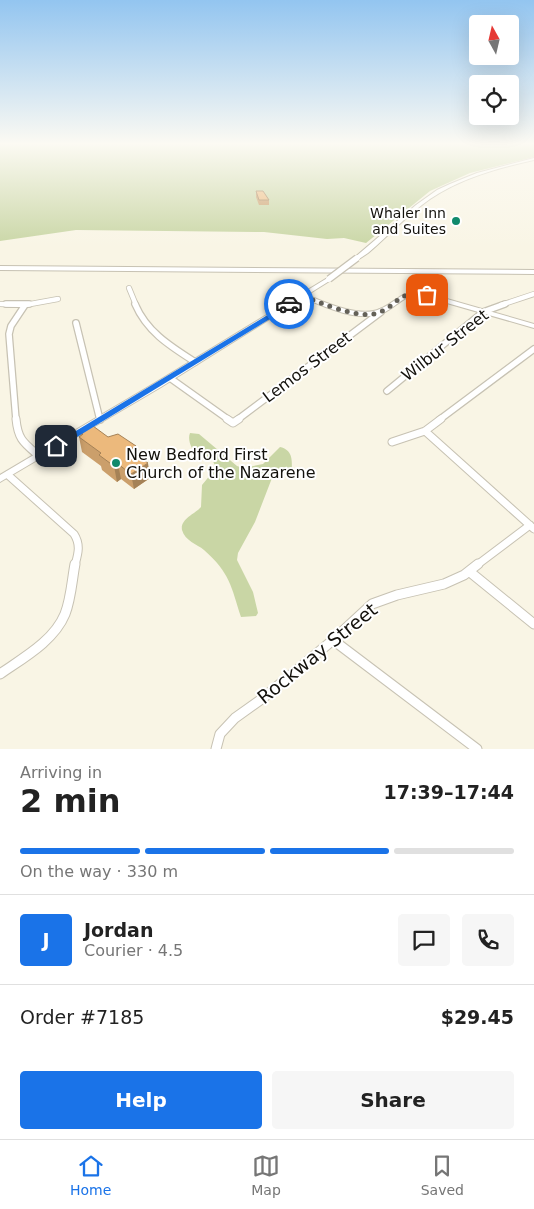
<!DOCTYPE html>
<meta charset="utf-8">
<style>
:root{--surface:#fff;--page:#f6f6f6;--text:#222;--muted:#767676;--line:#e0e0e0;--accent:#1a73e8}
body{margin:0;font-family:"DejaVu Sans",sans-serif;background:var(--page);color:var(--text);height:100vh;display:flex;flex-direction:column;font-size:19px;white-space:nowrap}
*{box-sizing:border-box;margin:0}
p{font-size:16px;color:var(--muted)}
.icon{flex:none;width:28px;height:28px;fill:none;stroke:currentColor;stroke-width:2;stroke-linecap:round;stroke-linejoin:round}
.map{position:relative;height:749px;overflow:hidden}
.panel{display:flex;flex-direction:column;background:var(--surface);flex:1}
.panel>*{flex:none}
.needle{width:32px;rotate:352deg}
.buttons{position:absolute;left:469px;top:15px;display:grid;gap:10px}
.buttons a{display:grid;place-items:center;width:50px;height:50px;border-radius:5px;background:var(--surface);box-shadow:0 5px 20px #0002;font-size:25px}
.pin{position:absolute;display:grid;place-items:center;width:42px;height:42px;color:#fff;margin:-21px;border-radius:10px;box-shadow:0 2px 8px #0006}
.courier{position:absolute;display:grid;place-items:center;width:50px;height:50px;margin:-25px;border:4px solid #1a73e8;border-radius:50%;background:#fff;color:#222;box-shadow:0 1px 6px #0007}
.head em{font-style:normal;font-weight:700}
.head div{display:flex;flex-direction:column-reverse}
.head{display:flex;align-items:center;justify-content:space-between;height:85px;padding:0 20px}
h1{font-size:32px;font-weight:700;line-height:38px}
.bar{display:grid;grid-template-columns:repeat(4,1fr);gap:8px 5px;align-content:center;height:60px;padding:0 20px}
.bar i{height:6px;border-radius:4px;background:var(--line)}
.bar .current{background:var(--accent)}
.bar p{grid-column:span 4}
.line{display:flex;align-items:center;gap:12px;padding:0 20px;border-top:1px solid var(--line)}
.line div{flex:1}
.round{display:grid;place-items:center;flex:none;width:52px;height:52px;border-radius:5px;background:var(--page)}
.action{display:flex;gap:10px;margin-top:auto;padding:10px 20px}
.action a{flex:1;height:58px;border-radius:5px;background:var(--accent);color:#fff;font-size:20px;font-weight:700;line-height:58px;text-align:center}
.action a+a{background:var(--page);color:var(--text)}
.menu{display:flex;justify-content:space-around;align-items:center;height:70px;border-top:1px solid var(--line);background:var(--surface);font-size:14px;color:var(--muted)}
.menu a{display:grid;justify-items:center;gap:2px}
.menu .current{color:var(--accent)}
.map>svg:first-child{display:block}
.green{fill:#c9d6a5}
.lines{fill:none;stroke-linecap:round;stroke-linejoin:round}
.street-far3-casing{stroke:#c7c2b3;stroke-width:6}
.street-far2-casing{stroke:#c7c2b3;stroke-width:8}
.street-far1-casing{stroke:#c7c2b3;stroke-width:9}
.street-casing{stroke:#c7c2b3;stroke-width:11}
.secondary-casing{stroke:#c7c2b3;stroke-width:2}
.highway-casing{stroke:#c7c2b3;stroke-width:2}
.street-far3{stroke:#fff;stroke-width:4.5}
.street-far2{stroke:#fff;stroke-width:5.5}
.street-far1{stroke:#fff;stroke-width:7}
.street{stroke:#fff;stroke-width:9}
.secondary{fill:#fff;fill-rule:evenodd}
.highway{fill:#fff;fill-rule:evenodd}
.secondary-bridge-casing{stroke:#c7c2b3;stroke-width:8;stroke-linecap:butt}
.secondary-bridge{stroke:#fff;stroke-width:5.5}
.wall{fill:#cb9f6b}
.shaded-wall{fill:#a58257}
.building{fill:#ecb97c;stroke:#a58257}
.route{fill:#1a73e8}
.done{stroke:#646158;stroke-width:5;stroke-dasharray:0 9}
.poi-dot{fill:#108a6c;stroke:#fff;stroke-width:2}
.labels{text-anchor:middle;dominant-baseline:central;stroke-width:4;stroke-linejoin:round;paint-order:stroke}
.far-poi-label{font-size:14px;fill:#13110c;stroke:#fff;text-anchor:end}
.street-label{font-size:16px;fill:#13110c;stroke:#fff}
.poi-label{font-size:16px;fill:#13110c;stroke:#fff;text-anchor:start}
.near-street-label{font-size:19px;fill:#13110c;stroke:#fff}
</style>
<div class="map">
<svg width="534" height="749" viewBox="0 0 534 749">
<rect width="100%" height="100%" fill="#f9f5e5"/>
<!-- green -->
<path class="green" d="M0,143h534v14l-64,16 -40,18 -64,52 -22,-5 -17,1 -63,-7 -188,-2 -76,11z
M190,433l9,1 38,32 6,2 20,-4 17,-17c12,3 12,11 12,22l-20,9 -17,44 -17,31 -1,7 16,32 5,21 -2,3 -15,1c-10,-31 -11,-44 -37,-67 -7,-6 -19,-9 -22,-20 -2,-11 13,-16 19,-23l1,-22 14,-17 -4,-9c-4,-2 -9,-2 -13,-4 -7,-3 -12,-15 -9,-22z"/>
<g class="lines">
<!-- street-far3 casing -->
<g class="street-far3-casing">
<path id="street-far3" d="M129,288l7,17
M0,304l25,1 33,-6
M501,305l33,-11"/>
</g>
<!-- street-far2 casing -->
<g class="street-far2-casing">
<path id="street-far2" d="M6,304h23
M135,304c12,28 35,42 60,58
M76,323l24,97
M170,378l59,42
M387,391l96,-79 22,-8
M16,420l-7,-86 2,-8 14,-21
M237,420l144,-108
M439,420l95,-71"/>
</g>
<!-- street-far1 casing -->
<g class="street-far1-casing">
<path id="street-far1" d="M16,419c2,21 8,24 23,37
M227,419l6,4 6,-4
M425,431l109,98
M392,442l33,-11 16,-12
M8,475l66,59c7,11 4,20 1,31
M477,565l53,-40"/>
</g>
<!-- street casing -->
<g class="street-casing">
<path id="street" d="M470,572l64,52
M333,640l144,109
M0,674c23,-16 54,-33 65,-60 6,-15 7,-34 10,-50
M216,749l4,-15 15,-16 28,-20 70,-58 39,-36 25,-9 47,-11 20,-9 14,-11"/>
</g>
<!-- secondary casing -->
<g class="secondary-casing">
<path id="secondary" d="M534,158v2c-36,8 -73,18 -104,39 -23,16 -41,36 -62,54l-9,6h-4l-1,-1 62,-53 21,-15 13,-6 27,-11z
M329,277l3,2 -1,1 -24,15c19,8 53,23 73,14 15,-6 20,-17 39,-18l115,33v4l-115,-33c-15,0 -22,11 -34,17 -26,12 -58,-5 -82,-14l-142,89 -161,95v-7l155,-92z"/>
</g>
<!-- highway casing -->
<g class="highway-casing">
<path id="highway" d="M0,266l534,4v4l-534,-4z"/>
</g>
<!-- street-far3 -->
<use href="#street-far3" class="street-far3"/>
<!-- street-far2 -->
<use href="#street-far2" class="street-far2"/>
<!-- street-far1 -->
<use href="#street-far1" class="street-far1"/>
<!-- street -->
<use href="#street" class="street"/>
<!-- secondary -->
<use href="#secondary" class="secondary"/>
<!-- highway -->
<use href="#highway" class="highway"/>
<!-- secondary-bridge casing -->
<g class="secondary-bridge-casing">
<path id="secondary-bridge" d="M329,279l28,-21"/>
</g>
<!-- secondary-bridge -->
<use href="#secondary-bridge" class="secondary-bridge"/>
</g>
<!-- wall -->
<path class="wall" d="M256,191l13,9v5h-10l-3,-8z
M81,433l27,4 28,9 1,10 13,22 -16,11 -13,-10 -4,3 -15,-12 -1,-4 -19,-14 -3,-15 2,-2z"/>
<!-- shaded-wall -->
<path class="shaded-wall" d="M136,446l2,15 -9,-11z
M148,463l2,15 -16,11 -3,-15z
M118,464l3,15 -4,3 -3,-16z"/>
<!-- building -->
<path class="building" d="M256,191h7l6,9h-10z
M93,426l15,11 10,-3 18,12 -7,4 19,13 -17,11 -13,-10 -4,2 -15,-11 2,-2 -22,-16 4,-3 -2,-1z"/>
<!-- sky -->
<linearGradient id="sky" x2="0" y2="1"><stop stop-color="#93c5f0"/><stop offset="0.58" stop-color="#fcfaf3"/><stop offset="1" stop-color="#fcfaf3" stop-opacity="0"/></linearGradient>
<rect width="534" height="248" fill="url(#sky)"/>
<!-- route -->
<path class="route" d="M289,302l3,2 -1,2 -232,142 -3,1 -5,-3z"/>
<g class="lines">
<!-- done -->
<path class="done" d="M289,304l14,-8c16,7 55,22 71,18 24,-6 22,-25 53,-19"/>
</g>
<!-- markers -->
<g class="poi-dot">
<circle cx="456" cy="221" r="5"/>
<circle cx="116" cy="463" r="5"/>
</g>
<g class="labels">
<!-- far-poi labels -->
<g class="far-poi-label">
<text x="446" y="213">Whaler Inn<tspan x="446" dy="16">and Suites</tspan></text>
</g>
<!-- street labels -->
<g class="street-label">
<text transform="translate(445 345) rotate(-38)">Wilbur Street</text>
<text transform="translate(307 367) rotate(-37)">Lemos Street</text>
</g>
<!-- poi labels -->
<g class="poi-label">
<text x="126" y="454">New Bedford First<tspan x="126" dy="18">Church of the Nazarene</tspan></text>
</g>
<!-- near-street labels -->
<g class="near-street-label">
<text transform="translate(317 653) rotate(-39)">Rockway Street</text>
</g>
</g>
</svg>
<div class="buttons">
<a><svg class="needle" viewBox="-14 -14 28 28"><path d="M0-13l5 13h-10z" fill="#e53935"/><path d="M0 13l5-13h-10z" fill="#767676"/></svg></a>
<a><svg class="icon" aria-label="locate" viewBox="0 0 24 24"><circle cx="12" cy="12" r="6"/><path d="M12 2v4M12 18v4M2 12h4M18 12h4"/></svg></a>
</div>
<div class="pin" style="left:427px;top:295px;background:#ea580c"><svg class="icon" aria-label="bag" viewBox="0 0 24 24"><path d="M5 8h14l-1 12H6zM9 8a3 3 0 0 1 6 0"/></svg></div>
<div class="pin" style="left:56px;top:446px;background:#1f2937"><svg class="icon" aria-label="home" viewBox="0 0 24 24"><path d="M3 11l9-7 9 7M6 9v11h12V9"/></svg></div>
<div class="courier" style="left:289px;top:304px"><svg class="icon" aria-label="car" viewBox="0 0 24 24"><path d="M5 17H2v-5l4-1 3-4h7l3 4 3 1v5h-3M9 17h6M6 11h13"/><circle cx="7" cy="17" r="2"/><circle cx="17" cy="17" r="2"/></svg></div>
</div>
<section class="panel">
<div class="head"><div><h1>2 min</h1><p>Arriving in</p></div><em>17:39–17:44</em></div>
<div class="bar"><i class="current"></i><i class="current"></i><i class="current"></i><i></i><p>On the way · 330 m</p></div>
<div class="line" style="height:90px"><b class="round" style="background:var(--accent);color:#fff">J</b><div><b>Jordan</b><p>Courier · 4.5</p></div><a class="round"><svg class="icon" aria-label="chat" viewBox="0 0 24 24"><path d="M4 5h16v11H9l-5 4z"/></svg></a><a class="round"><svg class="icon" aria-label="phone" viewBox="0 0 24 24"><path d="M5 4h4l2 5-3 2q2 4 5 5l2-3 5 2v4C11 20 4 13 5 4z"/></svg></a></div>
<div class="line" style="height:65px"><div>Order #7185</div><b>$29.45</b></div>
<div class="action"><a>Help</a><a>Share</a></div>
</section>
<nav class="menu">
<a class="current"><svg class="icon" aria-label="home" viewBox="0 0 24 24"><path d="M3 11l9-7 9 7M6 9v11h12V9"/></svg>Home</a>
<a><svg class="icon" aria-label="map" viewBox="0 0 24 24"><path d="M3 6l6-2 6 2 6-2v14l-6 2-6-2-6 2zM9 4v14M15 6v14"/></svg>Map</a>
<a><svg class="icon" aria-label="saved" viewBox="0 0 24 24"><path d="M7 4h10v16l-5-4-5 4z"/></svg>Saved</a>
</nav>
